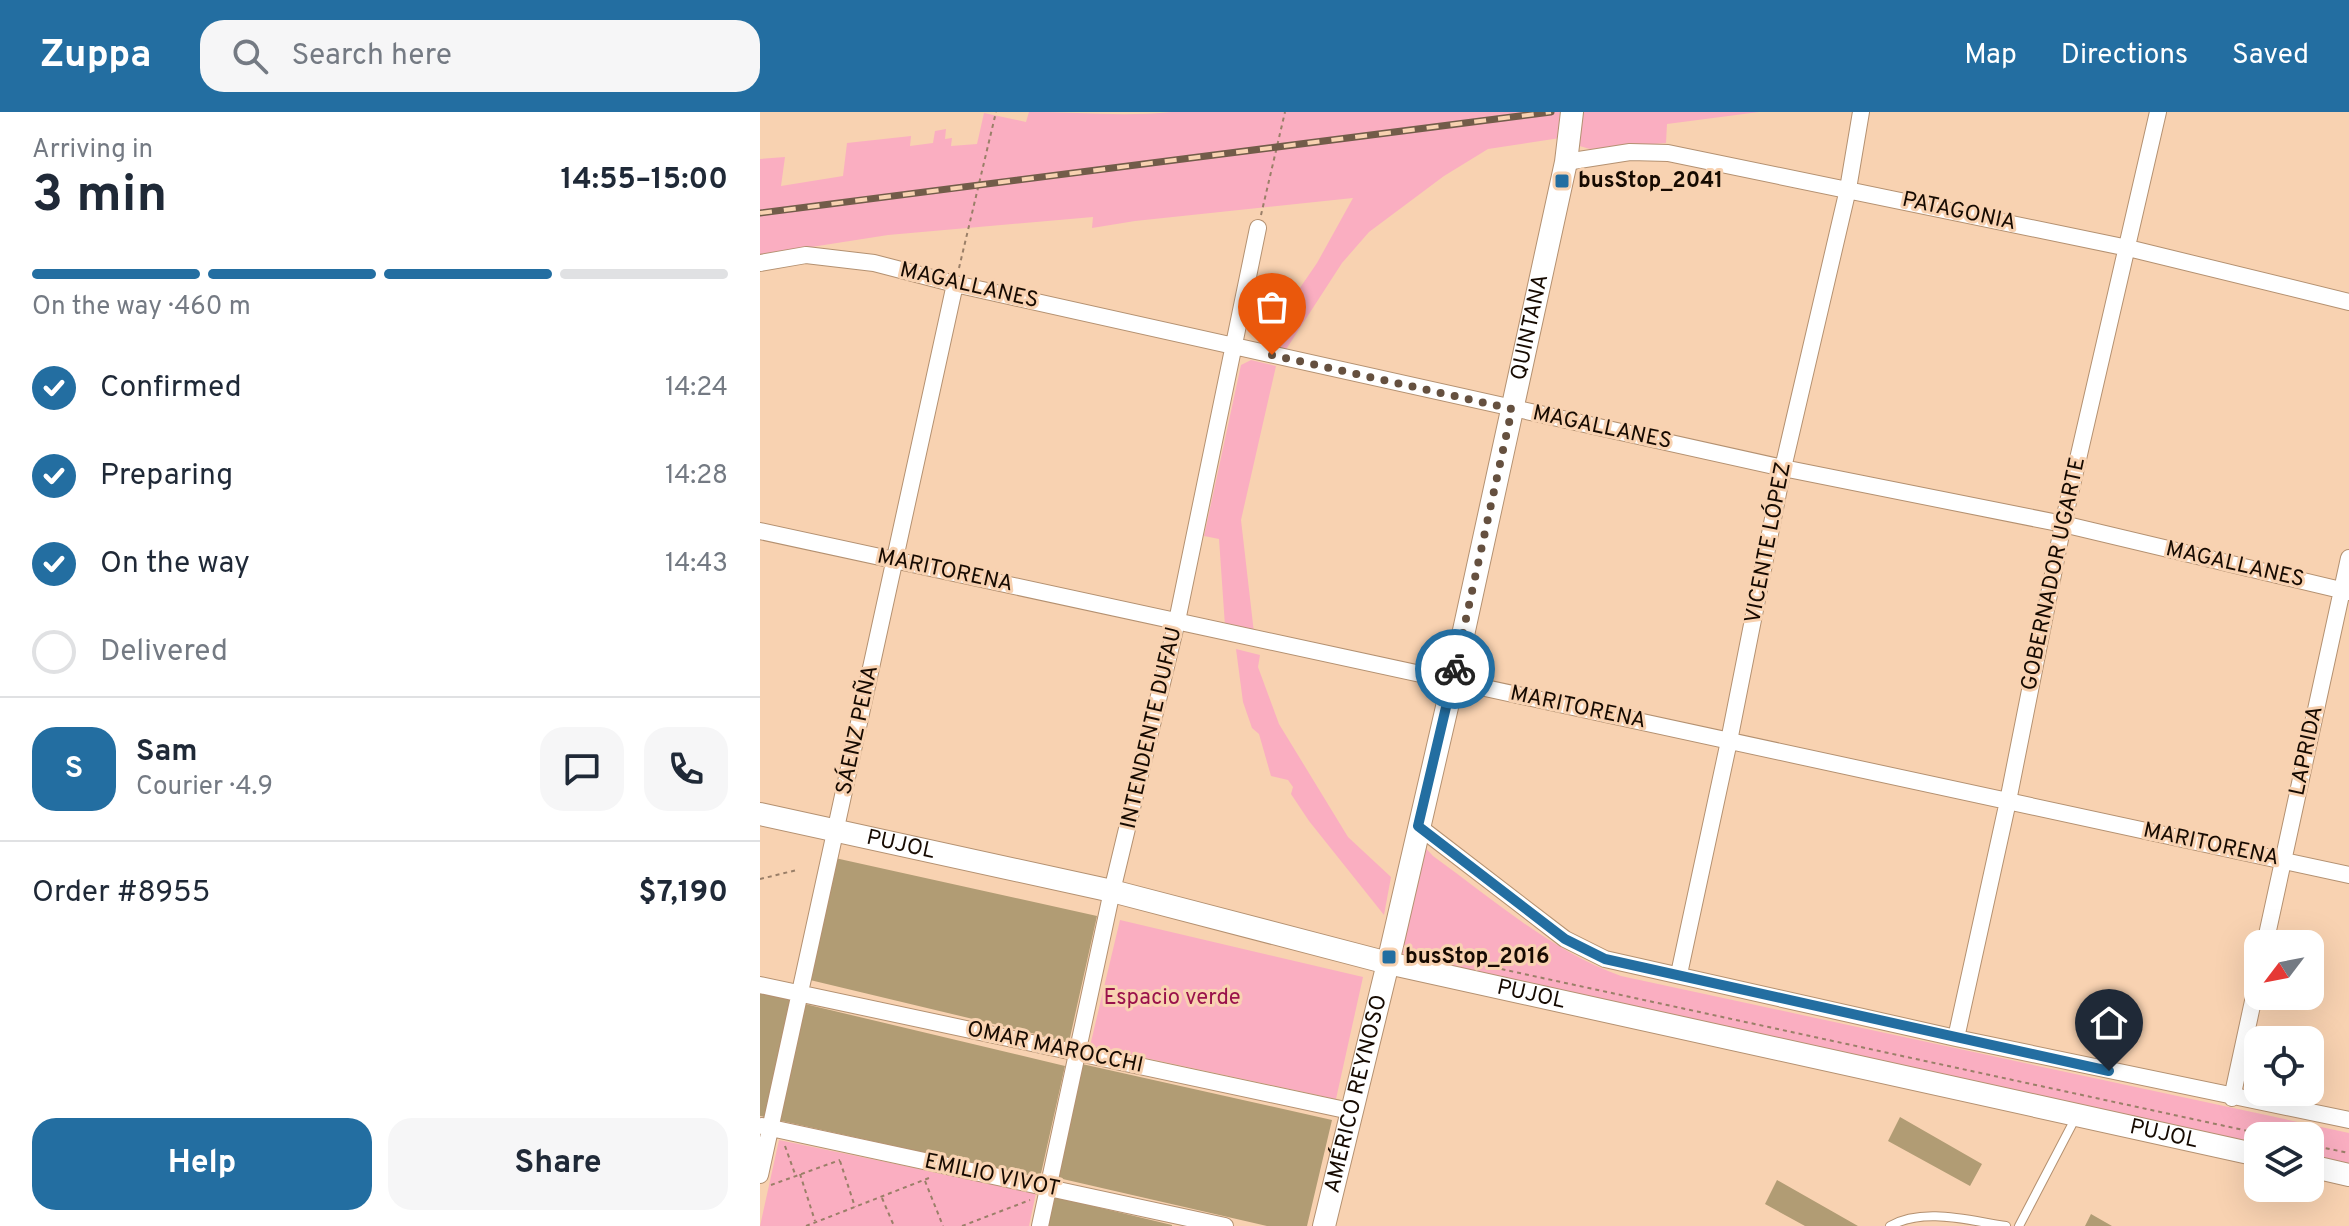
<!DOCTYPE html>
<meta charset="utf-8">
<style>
:root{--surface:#fff;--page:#f6f6f7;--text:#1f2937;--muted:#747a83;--line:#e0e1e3;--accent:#236ea1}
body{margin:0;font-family:Overpass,sans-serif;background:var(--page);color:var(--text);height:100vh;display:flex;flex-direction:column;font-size:30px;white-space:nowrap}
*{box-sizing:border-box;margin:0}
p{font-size:26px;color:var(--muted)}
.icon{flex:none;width:44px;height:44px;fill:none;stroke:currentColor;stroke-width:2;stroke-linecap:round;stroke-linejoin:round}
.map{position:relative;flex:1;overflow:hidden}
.details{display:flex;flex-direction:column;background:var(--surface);width:760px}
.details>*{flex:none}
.needle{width:52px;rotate:238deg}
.buttons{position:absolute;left:1484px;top:818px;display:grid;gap:16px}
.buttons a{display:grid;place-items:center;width:80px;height:80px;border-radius:16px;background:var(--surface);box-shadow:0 8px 32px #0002;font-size:40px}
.pin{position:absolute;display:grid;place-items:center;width:68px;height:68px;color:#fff;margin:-82px -34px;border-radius:50% 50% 50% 0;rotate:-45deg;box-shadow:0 0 8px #0007}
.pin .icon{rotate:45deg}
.courier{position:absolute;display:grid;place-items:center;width:80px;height:80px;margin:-40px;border:6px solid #236ea1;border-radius:50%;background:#fff;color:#222;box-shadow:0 2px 10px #0007}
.summary em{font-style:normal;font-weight:700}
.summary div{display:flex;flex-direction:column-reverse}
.summary{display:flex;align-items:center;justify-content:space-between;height:136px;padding:0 32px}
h1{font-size:52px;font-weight:700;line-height:60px}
.bar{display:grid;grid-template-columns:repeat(4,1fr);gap:12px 8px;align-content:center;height:96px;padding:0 32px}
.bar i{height:10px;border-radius:6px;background:var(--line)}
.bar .selected{background:var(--accent)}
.bar p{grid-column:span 4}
.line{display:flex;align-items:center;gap:20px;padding:0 32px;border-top:2px solid var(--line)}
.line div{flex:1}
.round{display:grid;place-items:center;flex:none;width:84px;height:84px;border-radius:24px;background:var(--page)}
ol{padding:0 32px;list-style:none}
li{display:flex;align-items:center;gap:24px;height:88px}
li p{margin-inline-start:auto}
li .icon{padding:8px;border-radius:50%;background:var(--accent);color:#fff;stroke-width:4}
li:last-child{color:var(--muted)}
li i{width:44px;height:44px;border:4px solid var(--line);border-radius:50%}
.action{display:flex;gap:16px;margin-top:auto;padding:16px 32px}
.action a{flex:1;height:92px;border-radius:24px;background:var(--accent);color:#fff;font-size:32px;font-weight:700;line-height:92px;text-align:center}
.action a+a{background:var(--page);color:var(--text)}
header{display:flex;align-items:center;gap:48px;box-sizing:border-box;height:112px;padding:0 40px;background:var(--accent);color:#fff}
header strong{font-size:38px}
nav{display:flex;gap:44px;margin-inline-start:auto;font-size:28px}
.search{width:560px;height:72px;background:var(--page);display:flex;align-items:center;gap:20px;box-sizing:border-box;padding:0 28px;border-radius:24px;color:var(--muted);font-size:30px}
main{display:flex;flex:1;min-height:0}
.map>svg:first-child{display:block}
.green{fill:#faaec1}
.building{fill:#b19c74}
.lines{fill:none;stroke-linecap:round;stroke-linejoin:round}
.lane-casing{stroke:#b49171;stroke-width:10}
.street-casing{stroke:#b49171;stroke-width:18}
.secondary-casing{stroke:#b49171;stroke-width:24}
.path{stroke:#9a7f68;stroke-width:2;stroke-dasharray:4 4;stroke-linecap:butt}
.lane{stroke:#fff;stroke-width:8}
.street{stroke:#fff;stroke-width:16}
.secondary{stroke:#fff;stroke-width:22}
.rail-casing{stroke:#725c49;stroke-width:7}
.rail{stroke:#f8d2b1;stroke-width:4;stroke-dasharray:12;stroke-linecap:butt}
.done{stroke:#65503f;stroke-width:8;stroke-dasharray:0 14.4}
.route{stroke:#236ea1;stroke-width:10}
.poi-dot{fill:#236ea1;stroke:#f8d2b1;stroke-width:3}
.labels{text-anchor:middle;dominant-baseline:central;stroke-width:6;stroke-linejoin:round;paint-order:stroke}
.poi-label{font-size:22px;font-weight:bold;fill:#160a01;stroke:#f8d2b1;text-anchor:start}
.street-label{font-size:22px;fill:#160a01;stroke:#f8d2b1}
.park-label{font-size:22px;fill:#9a124b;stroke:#f8d2b1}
</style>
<header>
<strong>Zuppa</strong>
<div class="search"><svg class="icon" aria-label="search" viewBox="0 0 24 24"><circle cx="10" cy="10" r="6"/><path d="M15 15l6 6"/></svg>Search here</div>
<nav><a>Map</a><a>Directions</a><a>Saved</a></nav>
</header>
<main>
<section class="details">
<div class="summary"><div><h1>3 min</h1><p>Arriving in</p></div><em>14:55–15:00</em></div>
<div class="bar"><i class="selected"></i><i class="selected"></i><i class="selected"></i><i></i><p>On the way · 460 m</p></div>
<ol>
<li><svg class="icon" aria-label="check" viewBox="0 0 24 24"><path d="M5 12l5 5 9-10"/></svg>Confirmed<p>14:24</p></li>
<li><svg class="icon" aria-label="check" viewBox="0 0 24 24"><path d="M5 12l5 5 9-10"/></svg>Preparing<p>14:28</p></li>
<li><svg class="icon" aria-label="check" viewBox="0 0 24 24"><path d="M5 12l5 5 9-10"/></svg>On the way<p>14:43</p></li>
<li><i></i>Delivered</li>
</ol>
<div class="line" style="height:144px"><b class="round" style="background:var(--accent);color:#fff">S</b><div><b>Sam</b><p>Courier · 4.9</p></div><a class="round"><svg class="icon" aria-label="chat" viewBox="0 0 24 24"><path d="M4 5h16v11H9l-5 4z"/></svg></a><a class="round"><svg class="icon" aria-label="phone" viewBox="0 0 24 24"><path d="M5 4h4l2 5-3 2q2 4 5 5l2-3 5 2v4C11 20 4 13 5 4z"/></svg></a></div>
<div class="line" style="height:104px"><div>Order #8955</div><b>$7,190</b></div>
<div class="action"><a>Help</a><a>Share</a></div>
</section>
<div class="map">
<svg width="1589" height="1114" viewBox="0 0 1589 1114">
<rect width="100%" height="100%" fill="#f8d2b1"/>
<!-- green -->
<path class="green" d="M269,0c48,0 95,5 143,0h395l-7,26 -72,11 -44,27 -75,56 -27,31 -57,88 -25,-5 57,-83 36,-65 -218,23 -43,7 1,-11 -205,18 -128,20v-96l25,-2 -4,29 62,-10 4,-33 64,-7 -1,10 23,-3 2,-12 11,-2 -1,10 7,-1 -1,8 26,-2 7,-31 42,9z
M818,0h181l-92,12 -1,19 -76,6 -14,-4z
M491,248l25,6 -35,154 13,113 -29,-7 -6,-87 -15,-3 37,-171z
M476,537l24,6 -2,12 21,57 69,113 43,40 -7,38 -75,-94 -18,-27 2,-7 -5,-7 -17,-4 -12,-42 -7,-6 -9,-26z
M660,730l13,14c60,43 118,95 188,120l728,157v33l-39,-9v-21h-52v10l-858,-188z
M360,808l243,57 -27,122 -246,-53z
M19,1028l257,53 -7,33h-269z"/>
<!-- building -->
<path class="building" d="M75,746l262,58 -28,126 -259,-62z
M0,880l31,7 -26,118 -5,-1z
M45,892l260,62 -25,112 -263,-58z
M322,952l250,56 -25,106h-40l-213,-49z
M1140,1005l82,47 -12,22 -82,-45z
M1017,1068l81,46h-53l-40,-22z
M295,1085l117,28v1h-124z
M1331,1102l21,12h-27z"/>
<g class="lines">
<!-- lane casing -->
<g class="lane-casing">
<path id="lane" d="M1130,1114c34,-19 80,-5 116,0
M1259,1114l57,-109"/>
</g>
<!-- street casing -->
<g class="street-casing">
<path id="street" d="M806,50l64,-10 38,1 460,95 221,54
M0,151l46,-8 68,8 81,21 828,184 280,56 286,68
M0,419l1589,344
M658,714l147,113 40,20 351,79 393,82
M1505,832l84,-386
M919,862l50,-233 54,-273 65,-279 13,-77
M0,873l590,126
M1196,926l52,-237 55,-277 95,-412
M1472,986l26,-120
M2,1014l463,100
M0,1063l195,-891
M280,1114l72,-335 65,-270 81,-393"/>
</g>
<!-- secondary casing -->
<g class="secondary-casing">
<g id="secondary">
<path id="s1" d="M0,702l352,77 276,72 870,192"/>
<path d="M1550,1054l39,9"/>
<path id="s2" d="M564,1114l64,-263 65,-282 113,-519 6,-50"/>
</g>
</g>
<!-- path -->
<path class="path" d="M501,103l24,-103
M199,156l37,-156
M0,767l37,-9
M718,852l793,172
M1550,1033l39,8
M25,1034l10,28
M80,1049l15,46
M40,1062l15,47
M165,1069l18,45
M11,1073l69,-25
M122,1086l12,28
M46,1114l123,-48
M202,1114l68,-26"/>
<!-- lane -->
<use href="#lane" class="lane"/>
<!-- street -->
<use href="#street" class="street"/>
<!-- secondary -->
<use href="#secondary" class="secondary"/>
<!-- rail casing -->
<g class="rail-casing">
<path id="rail" d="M0,101l791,-101"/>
</g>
<!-- rail -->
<use href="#rail" class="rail"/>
</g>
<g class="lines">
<!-- done -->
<path class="done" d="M512,243l240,54 -57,260"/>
<!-- route -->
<path class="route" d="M695,557l-37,157 147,113 40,20 504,112"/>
</g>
<!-- markers -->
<g class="poi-dot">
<rect x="794" y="61" width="16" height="16" rx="4"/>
<rect x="621" y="837" width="16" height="16" rx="4"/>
</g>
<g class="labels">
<!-- poi labels -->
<g class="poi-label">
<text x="818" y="69">busStop_2041</text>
<text x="645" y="845">busStop_2016</text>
</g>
<!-- street labels -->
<g class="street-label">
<text transform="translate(1199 100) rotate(12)">PATAGONIA</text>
<text transform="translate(209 174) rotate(13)">MAGALLANES</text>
<text stroke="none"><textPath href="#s2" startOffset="922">QUINTANA</textPath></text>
<text transform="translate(842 316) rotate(12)">MAGALLANES</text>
<text transform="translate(1009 431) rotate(-79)">VICENTE LÓPEZ</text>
<text transform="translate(1475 453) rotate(13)">MAGALLANES</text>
<text transform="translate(185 459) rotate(12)">MARITORENA</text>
<text transform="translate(1294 462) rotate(-78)">GOBERNADOR UGARTE</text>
<text transform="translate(818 596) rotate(12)">MARITORENA</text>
<text transform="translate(392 616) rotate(-77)">INTENDENTE DUFAU</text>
<text transform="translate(98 618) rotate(-78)">SÁENZ PEÑA</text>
<text transform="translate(1547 639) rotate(-78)">LAPRIDA</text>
<text stroke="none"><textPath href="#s1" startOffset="144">PUJOL</textPath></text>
<text transform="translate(1451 733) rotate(12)">MARITORENA</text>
<text stroke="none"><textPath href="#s1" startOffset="792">PUJOL</textPath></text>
<text transform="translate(295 936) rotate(12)">OMAR MAROCCHI</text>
<text stroke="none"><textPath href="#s2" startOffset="136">AMÉRICO REYNOSO</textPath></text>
<text stroke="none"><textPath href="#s1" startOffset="1440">PUJOL</textPath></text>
<text transform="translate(232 1064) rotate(12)">EMILIO VIVOT</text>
</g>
<!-- park labels -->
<g class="park-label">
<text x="412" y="886">Espacio verde</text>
</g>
</g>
</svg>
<div class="buttons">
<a><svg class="needle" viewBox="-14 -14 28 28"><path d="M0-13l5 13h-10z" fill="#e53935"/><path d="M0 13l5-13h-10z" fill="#747a83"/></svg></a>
<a><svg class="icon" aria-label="locate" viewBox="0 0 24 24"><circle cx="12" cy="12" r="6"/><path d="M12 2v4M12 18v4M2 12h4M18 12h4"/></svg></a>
<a><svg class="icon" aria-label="layers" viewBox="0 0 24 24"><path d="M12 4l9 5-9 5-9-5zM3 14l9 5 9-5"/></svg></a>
</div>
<div class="pin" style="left:512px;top:243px;background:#ea580c"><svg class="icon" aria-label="bag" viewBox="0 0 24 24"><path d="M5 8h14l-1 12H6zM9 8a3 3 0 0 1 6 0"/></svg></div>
<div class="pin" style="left:1349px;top:959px;background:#1f2937"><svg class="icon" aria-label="home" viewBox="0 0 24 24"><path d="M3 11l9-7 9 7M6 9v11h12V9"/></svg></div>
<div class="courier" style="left:695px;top:557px"><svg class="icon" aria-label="bike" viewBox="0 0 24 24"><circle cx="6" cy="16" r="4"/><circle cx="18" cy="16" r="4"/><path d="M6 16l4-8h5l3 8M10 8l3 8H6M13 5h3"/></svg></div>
</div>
</main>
